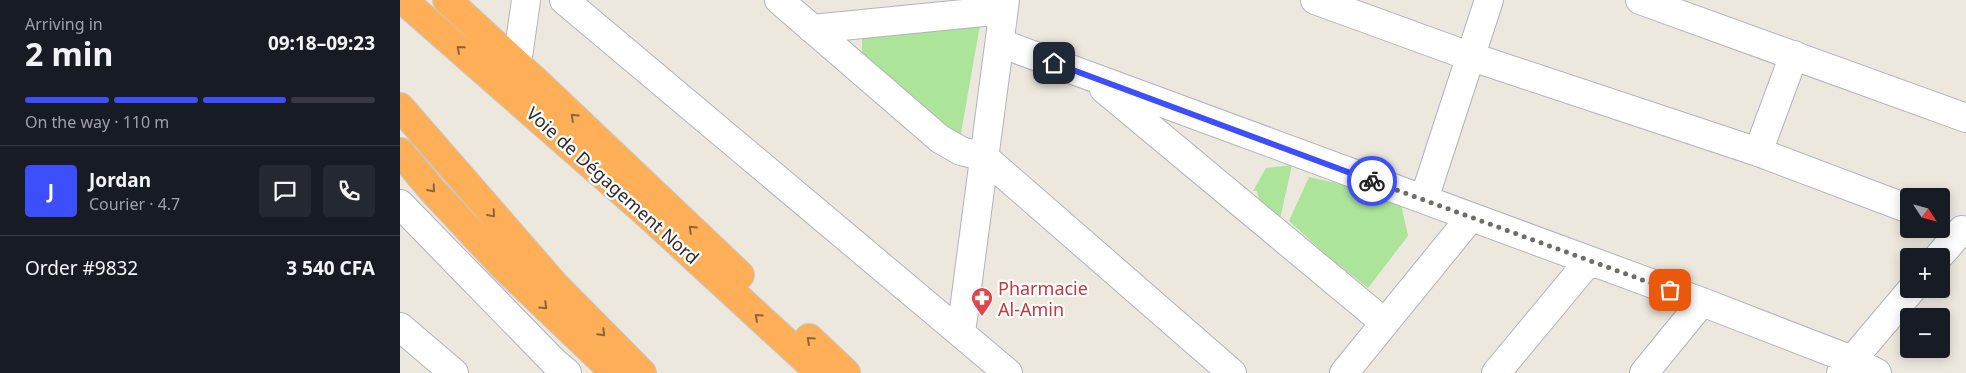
<!DOCTYPE html>
<meta charset="utf-8">
<style>
:root{--surface:#171b24;--page:#242831;--text:#f1f3f6;--muted:#9ea1a6;--line:#363941;--accent:#3d4ffb}
body{margin:0;font-family:"Noto Sans",sans-serif;background:var(--page);color:var(--text);height:100vh;display:flex;flex-direction:column;font-size:19px;white-space:nowrap}
*{box-sizing:border-box;margin:0}
p{font-size:16px;color:var(--muted)}
.icon{flex:none;width:28px;height:28px;fill:none;stroke:currentColor;stroke-width:2;stroke-linecap:round;stroke-linejoin:round}
.map{position:relative;flex:1;overflow:hidden}
.side{display:flex;flex-direction:column;background:var(--surface);width:400px}
.side>*{flex:none}
.needle{width:32px;rotate:126deg}
.buttons{position:absolute;left:1500px;top:188px;display:grid;gap:10px}
.buttons a{display:grid;place-items:center;width:50px;height:50px;border-radius:5px;background:var(--surface);box-shadow:0 2px 12px #0003;font-size:25px}
.pin{position:absolute;display:grid;place-items:center;width:42px;height:42px;color:#fff;margin:-21px;border-radius:10px;box-shadow:0 2px 8px #0006}
.courier{position:absolute;display:grid;place-items:center;width:50px;height:50px;margin:-25px;border:4px solid #3d4ffb;border-radius:50%;background:#fff;color:#222;box-shadow:0 1px 6px #0007}
.head em{font-style:normal;font-weight:700}
.head div{display:flex;flex-direction:column-reverse}
.head{display:flex;align-items:center;justify-content:space-between;height:85px;padding:0 25px}
h1{font-size:32px;font-weight:700;line-height:38px}
.bar{display:grid;grid-template-columns:repeat(4,1fr);gap:8px 5px;align-content:center;height:60px;padding:0 25px}
.bar i{height:6px;border-radius:4px;background:var(--line)}
.bar .selected{background:var(--accent)}
.bar p{grid-column:span 4}
.line{display:flex;align-items:center;gap:12px;padding:0 25px;border-top:1px solid var(--line)}
.line div{flex:1}
.round{display:grid;place-items:center;flex:none;width:52px;height:52px;border-radius:5px;background:var(--page)}
main{display:flex;flex:1;min-height:0}
.map>svg:first-child{display:block}
.green{fill:#ace49a}
.lines{fill:none;stroke-linecap:round;stroke-linejoin:round}
.minor-casing{stroke:#b1b2bf;stroke-width:30}
.highway-casing{stroke:#c8c8c8;stroke-width:30}
.minor{stroke:#fff;stroke-width:28}
.highway{stroke:#ffaf57;stroke-width:28}
.oneway{stroke:#8a663f}
.done{stroke:#6f6d6a;stroke-width:5;stroke-dasharray:0 9}
.route{stroke:#3d4ffb;stroke-width:6}
.labels{text-anchor:middle;dominant-baseline:central;stroke-width:4.5;stroke-linejoin:round;paint-order:stroke}
.street-label{font-size:18px;fill:#2b2b2b;stroke:#fff}
.health-label{font-size:18px;fill:#be3a42;stroke:#fff;text-anchor:start}
</style>
<main>
<section class="side">
<div class="head"><div><h1>2 min</h1><p>Arriving in</p></div><em>09:18–09:23</em></div>
<div class="bar"><i class="selected"></i><i class="selected"></i><i class="selected"></i><i></i><p>On the way · 110 m</p></div>
<div class="line" style="height:90px"><b class="round" style="background:var(--accent);color:#fff">J</b><div><b>Jordan</b><p>Courier · 4.7</p></div><a class="round"><svg class="icon" aria-label="chat" viewBox="0 0 24 24"><path d="M4 5h16v11H9l-5 4z"/></svg></a><a class="round"><svg class="icon" aria-label="phone" viewBox="0 0 24 24"><path d="M5 4h4l2 5-3 2q2 4 5 5l2-3 5 2v4C11 20 4 13 5 4z"/></svg></a></div>
<div class="line" style="height:65px"><div>Order #9832</div><b>3 540 CFA</b></div>
</section>
<div class="map">
<svg width="1566" height="373" viewBox="0 0 1566 373">
<rect width="100%" height="100%" fill="#ede8de"/>
<!-- green -->
<path class="green" d="M580,25l-20,114 -98,-79v-26z
M892,165l-12,54 -19,-11 -4,-17h-4l13,-23z
M909,177l62,14 30,13 7,32 -40,52 -43,-34 -36,-33z"/>
<g class="lines">
<!-- minor casing -->
<g class="minor-casing">
<path id="minor" d="M164,0l444,373
M379,0l161,139 21,12 23,6 248,216
M915,0l154,56 289,96 151,57
M1240,0l326,118
M412,29l191,-19
M600,43l702,259 150,58 25,13
M117,64l9,-64
M704,89l281,234
M1358,152l36,-97
M1024,199l65,-199
M0,204l154,158 13,11
M1539,256l23,-26
M0,327l54,46
M561,333l44,-333
M944,373l127,-156
M1096,373l93,-112
M1244,373l58,-71
M1441,373l71,-84"/>
</g>
<!-- highway casing -->
<g class="highway-casing">
<path id="highway" d="M3,0l243,213 174,160
M47,0l93,85 200,190
M0,107l154,177 88,89
M0,152l33,39 71,76 111,106
M409,338l37,35"/>
</g>
<!-- minor -->
<use href="#minor" class="minor"/>
<!-- highway -->
<use href="#highway" class="highway"/>
</g>
<!-- one-way arrows -->
<defs><path id="oneway-chevron" d="M-2-3.5L2.5 0L-2 3.5" fill="none" stroke-width="1.6" stroke-linecap="round" stroke-linejoin="round" transform="scale(1.25)"/></defs>
<g class="oneway">
<use href="#oneway-chevron" transform="translate(60 49) rotate(-139)"/>
<use href="#oneway-chevron" transform="translate(174 117) rotate(-137)"/>
<use href="#oneway-chevron" transform="translate(32 189) rotate(49)"/>
<use href="#oneway-chevron" transform="translate(92 214) rotate(49)"/>
<use href="#oneway-chevron" transform="translate(292 229) rotate(-136)"/>
<use href="#oneway-chevron" transform="translate(144 306) rotate(44)"/>
<use href="#oneway-chevron" transform="translate(358 317) rotate(-138)"/>
<use href="#oneway-chevron" transform="translate(202 333) rotate(45)"/>
<use href="#oneway-chevron" transform="translate(410 340) rotate(-138)"/>
</g>
<g class="lines">
<!-- done -->
<path class="done" d="M972,181l298,109"/>
<!-- route -->
<path class="route" d="M654,63l318,118"/>
</g>
<!-- icons -->
<defs>
<g id="pharmacy-pin" transform="scale(1.125)"><path d="M0 17L-7.5 6A9.5 9.5 0 1 1 7.5 6Z" fill="#e0444e" stroke="#fff"/><path d="M-2-6h4v4h4v4h-4v4h-4v-4h-4v-4h4Z" fill="#fff"/></g>
</defs>
<g fill-rule="evenodd">
<use href="#pharmacy-pin" x="582" y="298"/>
</g>
<g class="labels">
<!-- street labels -->
<g class="street-label">
<text transform="translate(213 185) rotate(42)">Voie de Dégagement Nord</text>
</g>
<!-- health labels -->
<g class="health-label">
<text x="598" y="288">Pharmacie<tspan x="598" dy="21">Al-Amin</tspan></text>
</g>
</g>
</svg>
<div class="buttons">
<a><svg class="needle" viewBox="-14 -14 28 28"><path d="M0-13l5 13h-10z" fill="#e53935"/><path d="M0 13l5-13h-10z" fill="#9ea1a6"/></svg></a>
<a>+</a>
<a>−</a>
</div>
<div class="pin" style="left:1270px;top:290px;background:#ea580c"><svg class="icon" aria-label="bag" viewBox="0 0 24 24"><path d="M5 8h14l-1 12H6zM9 8a3 3 0 0 1 6 0"/></svg></div>
<div class="pin" style="left:654px;top:63px;background:#1f2937"><svg class="icon" aria-label="home" viewBox="0 0 24 24"><path d="M3 11l9-7 9 7M6 9v11h12V9"/></svg></div>
<div class="courier" style="left:972px;top:181px"><svg class="icon" aria-label="bike" viewBox="0 0 24 24"><circle cx="6" cy="16" r="4"/><circle cx="18" cy="16" r="4"/><path d="M6 16l4-8h5l3 8M10 8l3 8H6M13 5h3"/></svg></div>
</div>
</main>
